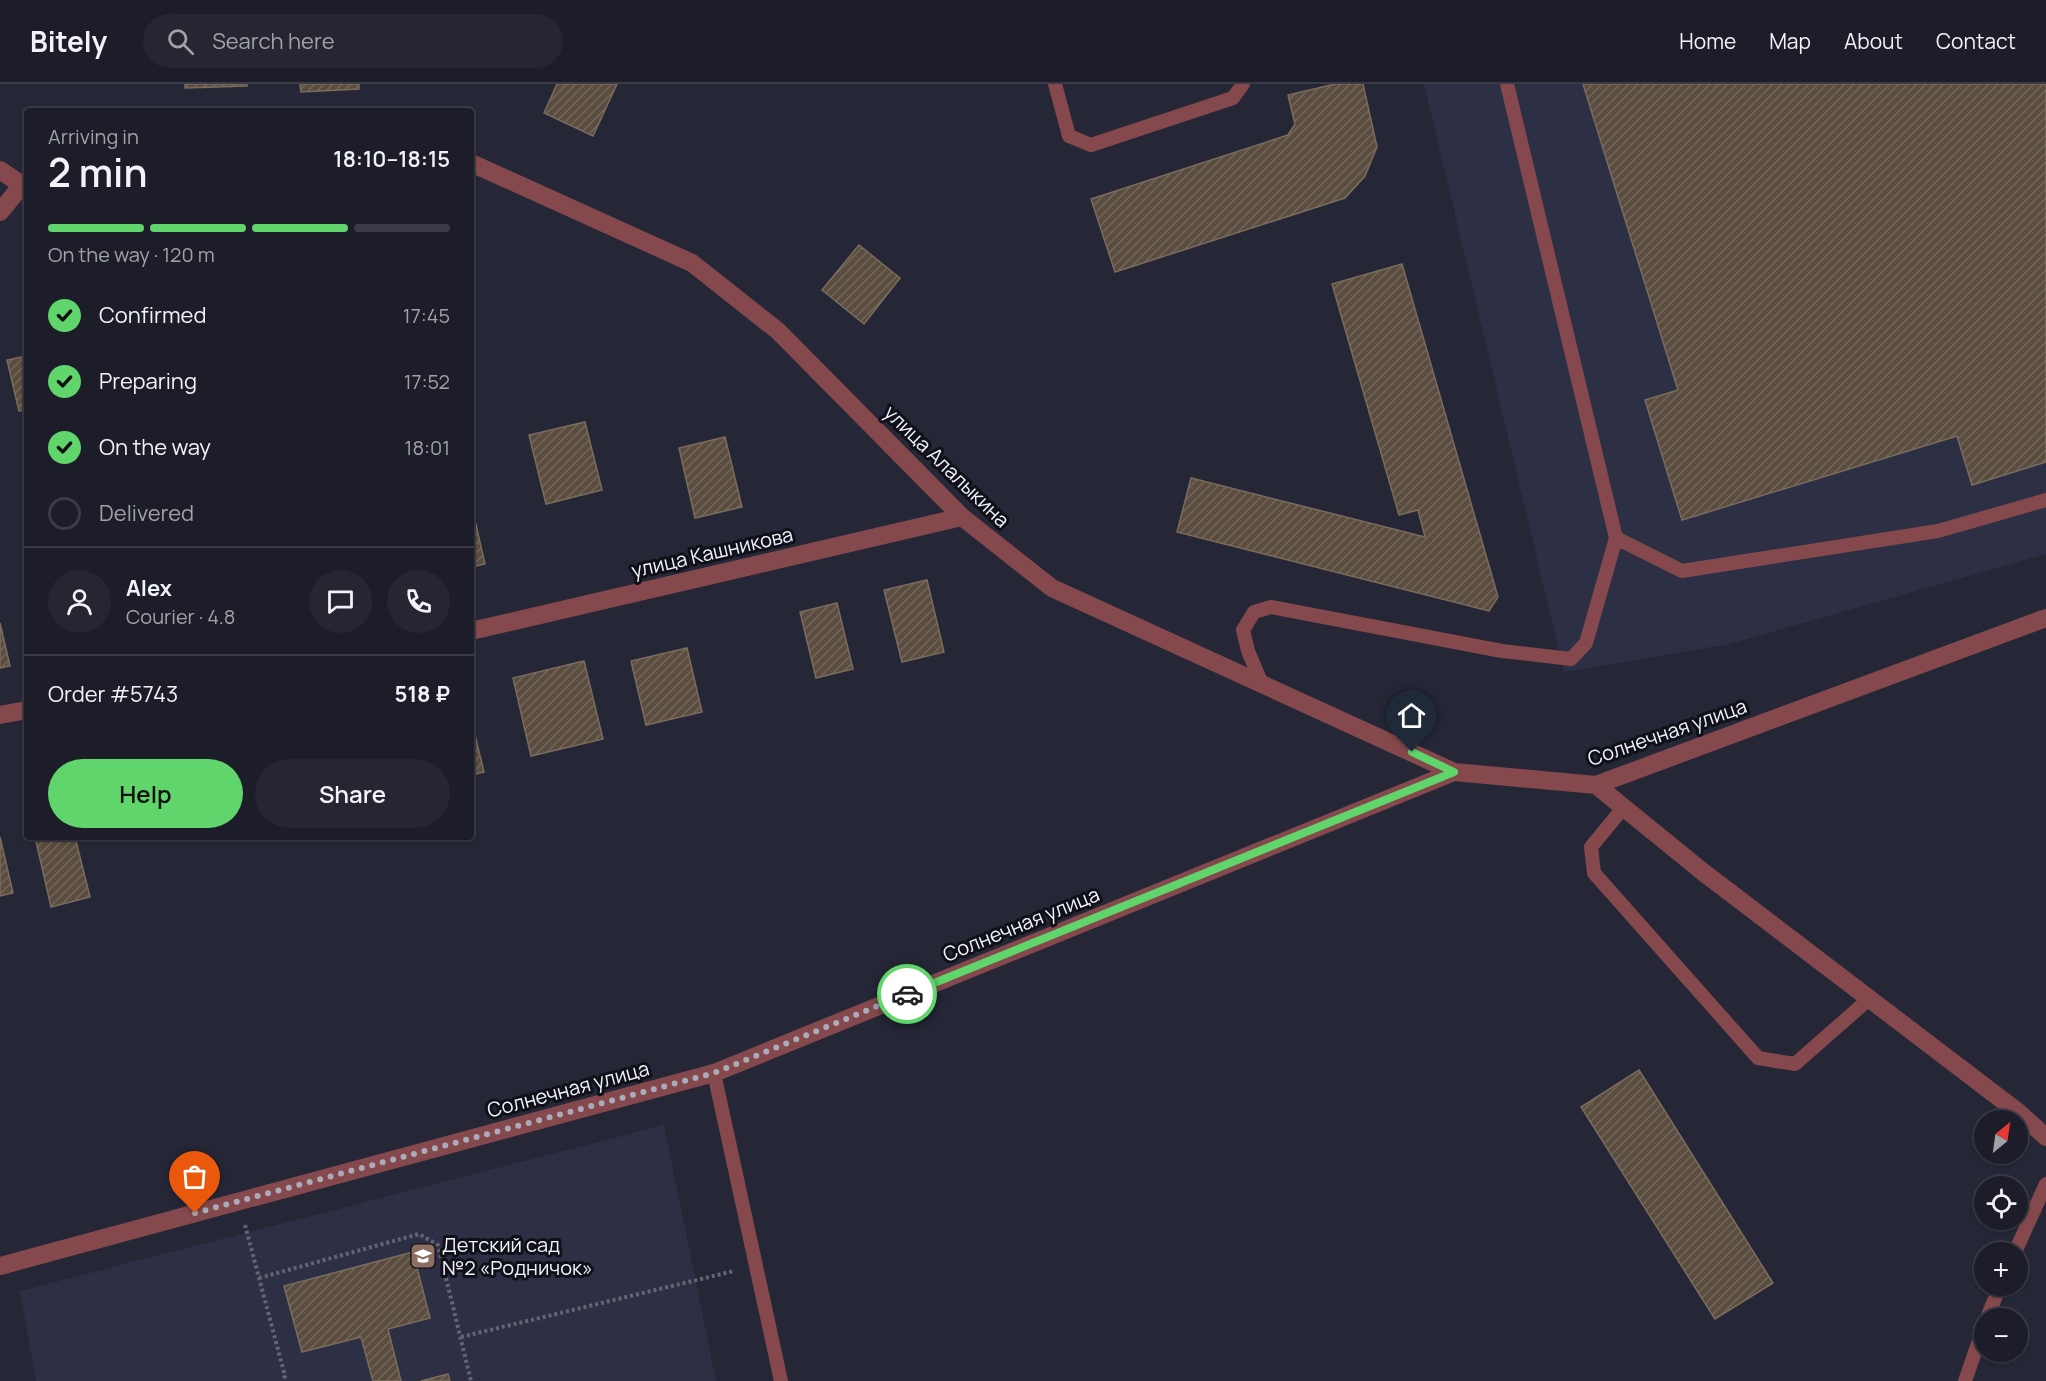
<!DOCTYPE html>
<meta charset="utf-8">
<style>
:root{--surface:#1c1d29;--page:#252631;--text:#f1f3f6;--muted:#a0a2a8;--line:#3a3b46;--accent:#5fd56b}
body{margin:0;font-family:Manrope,sans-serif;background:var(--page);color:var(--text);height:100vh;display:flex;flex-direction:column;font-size:22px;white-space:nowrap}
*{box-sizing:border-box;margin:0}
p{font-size:20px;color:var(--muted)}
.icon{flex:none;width:33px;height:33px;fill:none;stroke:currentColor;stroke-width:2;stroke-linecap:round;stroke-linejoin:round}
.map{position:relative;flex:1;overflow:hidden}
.sheet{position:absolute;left:24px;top:24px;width:450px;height:732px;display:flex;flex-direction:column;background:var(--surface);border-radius:6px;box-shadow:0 2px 4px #0004,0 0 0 2px var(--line)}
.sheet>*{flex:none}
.needle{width:39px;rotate:29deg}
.buttons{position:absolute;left:1974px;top:1026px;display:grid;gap:12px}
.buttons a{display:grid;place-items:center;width:54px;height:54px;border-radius:50%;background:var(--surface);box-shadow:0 2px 4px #0004,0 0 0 2px var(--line);font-size:30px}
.pin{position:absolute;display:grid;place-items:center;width:51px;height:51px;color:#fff;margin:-62px -26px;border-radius:50% 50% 50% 0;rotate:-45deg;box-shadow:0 0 6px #0007}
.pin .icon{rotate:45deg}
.courier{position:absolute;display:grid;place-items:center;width:60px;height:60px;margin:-30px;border:4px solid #5fd56b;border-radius:50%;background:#fff;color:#222;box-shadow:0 2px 8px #0007}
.headline em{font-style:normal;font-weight:600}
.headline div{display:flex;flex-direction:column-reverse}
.headline{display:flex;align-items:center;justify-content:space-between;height:102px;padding:0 24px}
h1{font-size:39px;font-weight:600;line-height:45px}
.bar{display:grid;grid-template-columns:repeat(4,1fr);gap:9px 6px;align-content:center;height:72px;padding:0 24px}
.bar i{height:8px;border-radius:4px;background:var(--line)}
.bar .on{background:var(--accent)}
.bar p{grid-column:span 4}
.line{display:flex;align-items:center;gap:15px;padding:0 24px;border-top:2px solid var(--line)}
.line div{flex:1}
.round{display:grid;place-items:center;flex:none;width:63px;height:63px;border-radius:32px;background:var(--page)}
ol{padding:0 24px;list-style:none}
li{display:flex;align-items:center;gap:18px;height:66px}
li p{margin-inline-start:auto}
li .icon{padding:6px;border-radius:50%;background:var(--accent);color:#111;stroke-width:4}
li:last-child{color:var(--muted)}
li i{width:33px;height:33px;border:3px solid var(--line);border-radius:50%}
.cta{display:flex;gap:12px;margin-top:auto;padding:12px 24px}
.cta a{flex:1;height:69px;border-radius:36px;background:var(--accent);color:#111;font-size:24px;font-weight:600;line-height:69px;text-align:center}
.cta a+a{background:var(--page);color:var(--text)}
header{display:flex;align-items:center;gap:36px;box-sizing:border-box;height:84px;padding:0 30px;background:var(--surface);border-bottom:2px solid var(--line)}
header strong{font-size:28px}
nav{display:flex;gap:33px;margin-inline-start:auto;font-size:21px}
.search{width:420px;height:54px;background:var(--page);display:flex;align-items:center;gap:15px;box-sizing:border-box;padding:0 21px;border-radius:33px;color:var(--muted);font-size:22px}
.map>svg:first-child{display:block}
.built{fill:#2d3045}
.building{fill:url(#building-hatch);stroke:#7b6c5d;stroke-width:1.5}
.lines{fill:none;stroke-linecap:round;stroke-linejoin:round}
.path{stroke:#636573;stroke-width:4;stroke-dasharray:3 3;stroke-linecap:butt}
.service{stroke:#85494d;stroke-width:14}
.minor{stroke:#85494d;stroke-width:18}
.done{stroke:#a9abb8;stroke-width:6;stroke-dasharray:0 10.8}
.route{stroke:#5fd56b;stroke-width:8}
.labels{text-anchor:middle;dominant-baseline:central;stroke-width:6;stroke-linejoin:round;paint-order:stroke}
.street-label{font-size:20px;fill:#f0f2fd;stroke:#101118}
.poi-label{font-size:20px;fill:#f0f2fd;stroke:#101118;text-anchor:start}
</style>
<header>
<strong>Bitely</strong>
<div class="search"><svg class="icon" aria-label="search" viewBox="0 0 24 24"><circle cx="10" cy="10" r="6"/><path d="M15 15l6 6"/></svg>Search here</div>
<nav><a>Home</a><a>Map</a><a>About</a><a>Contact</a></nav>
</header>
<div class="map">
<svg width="2046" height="1297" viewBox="0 0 2046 1297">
<defs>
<pattern id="building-hatch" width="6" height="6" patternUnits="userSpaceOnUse" patternTransform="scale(1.5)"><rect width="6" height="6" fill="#5a4c3e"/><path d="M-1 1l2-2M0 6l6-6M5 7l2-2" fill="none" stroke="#72665b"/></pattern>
</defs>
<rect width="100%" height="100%" fill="#252737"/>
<!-- built -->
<path class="built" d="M1424,0h622v470l-317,90 -165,28z
M664,1041l52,256h-680l-16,-90z"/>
<!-- building -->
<path class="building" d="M185,0h62v2l-62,2z
M300,0h59v5l-58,3z
M557,0h60l-24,52 -49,-23z
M1335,0h28l14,63 -12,29 -20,22 -230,74 -24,-73 197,-64 7,-11 -7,-29z
M1583,0h463v378l-74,23 -15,-49 -275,84 -37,-120 33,-10z
M859,161l41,33 -36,46 -42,-34z
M1402,180l96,333 -9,14 -312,-79 14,-54 234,59 -7,-27 -19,5 -67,-231z
M27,272v54l-8,1 -12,-51z
M585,338l17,68 -56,14 -17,-69z
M725,353l17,70 -47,11 -16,-70z
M471,419l14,61 -14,3z
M927,496l17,72 -42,10 -18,-72z
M837,519l16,66 -37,9 -16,-66z
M0,539l10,43 -10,2z
M687,564l15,64 -56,13 -15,-64z
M584,577l19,78 -72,17 -18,-78z
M471,635l13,53 -13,3z
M0,753l13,56 -13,3z
M35,753h40l15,60 -39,10z
M1639,986l134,213 -58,36 -134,-212z
M413,1168l17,66 -42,11 13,52h-28l-12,-44 -59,15 -18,-66z
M448,1290l2,7h-29z"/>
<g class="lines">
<!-- path -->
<path class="path" d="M245,1141l40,151 -3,5
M259,1194l160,-44 19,11 33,136
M461,1253l273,-66"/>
<!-- service -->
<path class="service" d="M1055,0l14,52 22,9 142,-47 10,-14
M1507,0l109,454 66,33 256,-40 108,-31
M1262,600l-14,-33 -5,-21 11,-18 17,-5 231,44 69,8 15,-16 30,-105
M1624,723l-33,40 3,26 164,185 37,6 74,-65
M714,989l67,308
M2015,1168l31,-68
M1987,1234l13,-32
M1965,1297l19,-55"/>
<!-- minor -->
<path class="minor" d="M471,79l221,100 86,68 184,186 90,71 402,184
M0,86l22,15 5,-1
M0,128l22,-27
M471,547l491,-114
M0,631l27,-5
M1596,701l107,87 315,240 28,25
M0,1182l714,-193 740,-301 142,13 450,-167"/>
</g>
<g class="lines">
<!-- done -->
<path class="done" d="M195,1129l519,-140 193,-79"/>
<!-- route -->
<path class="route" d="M907,910l547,-222 -42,-20"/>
</g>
<!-- icons -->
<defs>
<g id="school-square" transform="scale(1.35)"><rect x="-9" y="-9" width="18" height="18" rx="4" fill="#8d6e63" stroke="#101118"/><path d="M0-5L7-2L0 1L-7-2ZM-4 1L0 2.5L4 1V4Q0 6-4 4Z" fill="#fff"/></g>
</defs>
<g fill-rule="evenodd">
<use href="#school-square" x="423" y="1172"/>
</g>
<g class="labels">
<!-- street labels -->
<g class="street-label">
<text transform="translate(947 382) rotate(44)">улица Алалыкина</text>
<text transform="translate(712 468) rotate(-13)">улица Кашникова</text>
<text transform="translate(1667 648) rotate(-19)">Солнечная улица</text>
<text transform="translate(1021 840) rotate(-22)">Солнечная улица</text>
<text transform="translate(568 1005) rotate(-15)">Солнечная улица</text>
</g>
<!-- poi labels -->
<g class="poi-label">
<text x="442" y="1160">Детский сад<tspan x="442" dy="23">№2 «Родничок»</tspan></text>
</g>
</g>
</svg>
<div class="buttons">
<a><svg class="needle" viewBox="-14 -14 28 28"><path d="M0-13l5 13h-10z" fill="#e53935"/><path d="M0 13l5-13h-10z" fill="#a0a2a8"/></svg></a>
<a><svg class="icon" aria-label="locate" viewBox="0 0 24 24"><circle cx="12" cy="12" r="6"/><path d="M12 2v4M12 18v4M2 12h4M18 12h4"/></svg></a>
<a>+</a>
<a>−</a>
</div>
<div class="pin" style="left:195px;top:1129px;background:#ea580c"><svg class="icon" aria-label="bag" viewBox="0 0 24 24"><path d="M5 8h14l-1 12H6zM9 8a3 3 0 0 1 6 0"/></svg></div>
<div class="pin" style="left:1412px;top:668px;background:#1f2937"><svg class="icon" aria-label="home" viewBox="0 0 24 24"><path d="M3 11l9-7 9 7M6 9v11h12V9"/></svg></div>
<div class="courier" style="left:907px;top:910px"><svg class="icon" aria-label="car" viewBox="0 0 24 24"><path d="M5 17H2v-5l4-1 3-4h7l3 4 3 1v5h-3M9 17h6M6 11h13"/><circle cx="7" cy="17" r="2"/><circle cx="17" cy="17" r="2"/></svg></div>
<section class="sheet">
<div class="headline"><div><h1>2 min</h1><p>Arriving in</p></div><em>18:10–18:15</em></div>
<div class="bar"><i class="on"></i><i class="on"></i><i class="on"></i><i></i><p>On the way · 120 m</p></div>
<ol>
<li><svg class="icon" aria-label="check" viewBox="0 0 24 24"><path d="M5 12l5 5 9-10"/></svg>Confirmed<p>17:45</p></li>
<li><svg class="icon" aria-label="check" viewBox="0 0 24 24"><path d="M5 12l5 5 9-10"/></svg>Preparing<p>17:52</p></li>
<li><svg class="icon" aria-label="check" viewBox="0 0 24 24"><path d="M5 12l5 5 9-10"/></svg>On the way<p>18:01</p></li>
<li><i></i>Delivered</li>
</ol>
<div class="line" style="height:108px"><a class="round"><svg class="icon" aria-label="person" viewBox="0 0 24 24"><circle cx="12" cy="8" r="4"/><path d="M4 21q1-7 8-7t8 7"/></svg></a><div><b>Alex</b><p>Courier · 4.8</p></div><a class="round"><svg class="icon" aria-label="chat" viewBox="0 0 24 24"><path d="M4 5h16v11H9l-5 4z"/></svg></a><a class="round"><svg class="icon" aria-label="phone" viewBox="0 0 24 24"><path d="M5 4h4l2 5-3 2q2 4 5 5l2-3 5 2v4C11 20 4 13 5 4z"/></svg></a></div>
<div class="line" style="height:78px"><div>Order #5743</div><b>518 ₽</b></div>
<div class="cta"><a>Help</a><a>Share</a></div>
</section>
</div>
